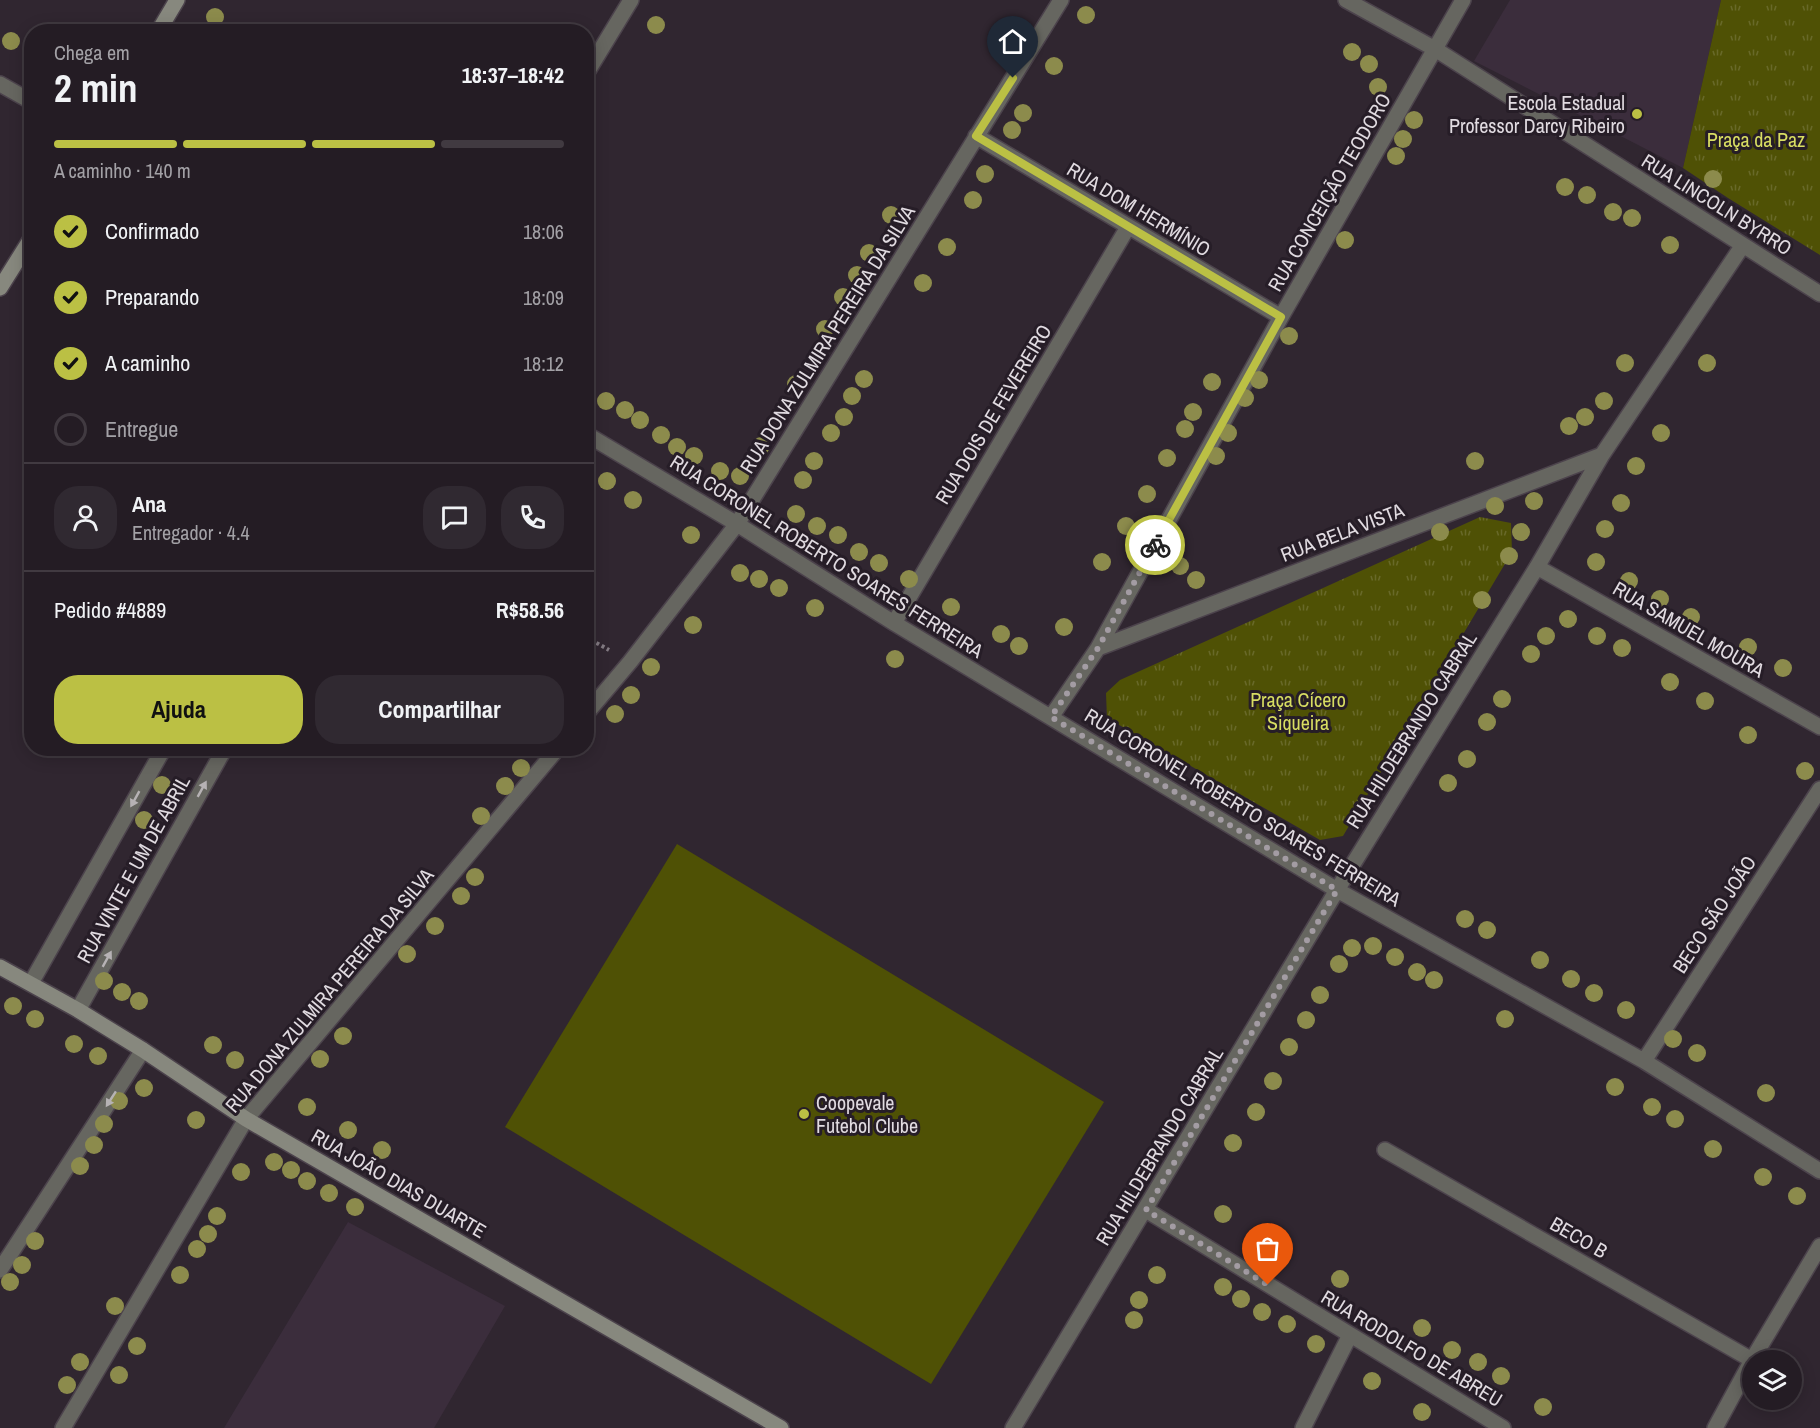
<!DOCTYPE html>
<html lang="pt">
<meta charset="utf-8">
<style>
:root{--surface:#241c24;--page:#302931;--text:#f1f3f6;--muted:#a3a1a6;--line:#413a41;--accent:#bbc044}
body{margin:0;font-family:"Archivo Narrow",sans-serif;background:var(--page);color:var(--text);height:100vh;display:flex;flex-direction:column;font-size:22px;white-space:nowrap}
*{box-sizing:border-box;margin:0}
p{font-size:20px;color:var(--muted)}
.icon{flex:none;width:33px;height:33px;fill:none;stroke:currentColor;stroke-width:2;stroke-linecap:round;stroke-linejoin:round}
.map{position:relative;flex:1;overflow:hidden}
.drawer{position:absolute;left:24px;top:24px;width:570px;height:732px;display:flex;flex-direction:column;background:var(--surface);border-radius:24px;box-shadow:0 3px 15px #0003,0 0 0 2px var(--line)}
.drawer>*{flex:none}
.buttons{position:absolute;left:1742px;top:1350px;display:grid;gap:12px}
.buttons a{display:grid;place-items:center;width:60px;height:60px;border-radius:50%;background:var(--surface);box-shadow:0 3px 15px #0003,0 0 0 2px var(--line);font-size:30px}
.pin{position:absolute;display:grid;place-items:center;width:51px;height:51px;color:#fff;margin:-62px -26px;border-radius:50% 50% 50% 0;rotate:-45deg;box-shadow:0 0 6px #0007}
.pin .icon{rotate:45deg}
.courier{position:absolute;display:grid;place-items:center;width:60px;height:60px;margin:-30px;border:4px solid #bbc044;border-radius:50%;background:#fff;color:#222;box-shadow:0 2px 8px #0007}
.headline em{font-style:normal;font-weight:700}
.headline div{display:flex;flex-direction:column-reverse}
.headline{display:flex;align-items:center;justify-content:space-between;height:102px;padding:0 30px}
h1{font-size:39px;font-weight:700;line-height:45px}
.bar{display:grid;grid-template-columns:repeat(4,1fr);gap:9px 6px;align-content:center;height:72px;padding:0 30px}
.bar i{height:8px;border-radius:4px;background:var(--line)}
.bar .selected{background:var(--accent)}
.bar p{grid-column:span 4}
.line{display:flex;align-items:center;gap:15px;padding:0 30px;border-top:2px solid var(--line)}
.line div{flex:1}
.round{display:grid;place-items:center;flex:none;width:63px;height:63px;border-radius:24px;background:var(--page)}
ol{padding:0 30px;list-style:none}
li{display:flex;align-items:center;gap:18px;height:66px}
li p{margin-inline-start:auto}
li .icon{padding:6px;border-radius:50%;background:var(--accent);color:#111;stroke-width:4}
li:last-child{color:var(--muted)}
li i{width:33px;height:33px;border:3px solid var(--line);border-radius:50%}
.primary-button{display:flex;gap:12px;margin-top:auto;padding:12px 30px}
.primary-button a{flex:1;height:69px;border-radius:24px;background:var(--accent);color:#111;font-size:24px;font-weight:700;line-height:69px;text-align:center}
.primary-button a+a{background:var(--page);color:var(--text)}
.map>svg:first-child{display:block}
.built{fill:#3b2d3c}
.grass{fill:url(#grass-tufts)}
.garden{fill:#4f5105}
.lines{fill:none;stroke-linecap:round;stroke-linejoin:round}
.street-casing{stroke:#4c434c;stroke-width:18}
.secondary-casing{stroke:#4c434c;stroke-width:18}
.path{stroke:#837b83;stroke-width:4;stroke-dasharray:3 3;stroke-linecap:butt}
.street{stroke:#666660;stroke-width:15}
.secondary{stroke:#87887e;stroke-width:15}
.tree{fill:#8c8b4c}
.oneway{fill:#b6b2b4}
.done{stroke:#a39ca3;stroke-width:6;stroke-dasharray:0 10.8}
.route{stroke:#bbc044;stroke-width:8}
.poi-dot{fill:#bbc044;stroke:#261d27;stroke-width:2}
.labels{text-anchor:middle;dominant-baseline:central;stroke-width:6;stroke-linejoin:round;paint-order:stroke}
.poi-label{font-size:20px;fill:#e1dbe1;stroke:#261d27;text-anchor:end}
.park-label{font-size:20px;fill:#d8dd62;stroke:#261d27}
.street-label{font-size:20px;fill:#e1dbe1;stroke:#261d27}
</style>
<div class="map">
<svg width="1820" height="1428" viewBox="0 0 1820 1428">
<defs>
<pattern id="grass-tufts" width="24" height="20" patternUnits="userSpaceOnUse" patternTransform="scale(1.5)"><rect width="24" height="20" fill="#4f5105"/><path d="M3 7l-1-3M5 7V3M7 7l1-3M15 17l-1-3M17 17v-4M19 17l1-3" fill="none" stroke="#686929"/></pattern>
</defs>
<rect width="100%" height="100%" fill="#302630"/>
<!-- built -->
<path class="built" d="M1510,0h211l-38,168 -209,-107z
M348,1222l157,84 -71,122h-210z"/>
<!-- grass -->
<path class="grass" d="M1721,0h99v255l-92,-57 -45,-30z
M1480,517l31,6 1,29 -169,284 -23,4 -213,-122 -1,-25 14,-13z"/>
<!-- garden -->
<path class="garden" d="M677,844l427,258 -173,282 -426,-257z"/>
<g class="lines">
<!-- street casing -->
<g class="street-casing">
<path id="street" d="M1346,0l89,49 385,245
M586,74l45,-74
M0,84l32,18
M976,136l305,181
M586,434l151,90 157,99 443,267 307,171 176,110
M1537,567l283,160
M894,623l234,-396
M1098,648l504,-193
M586,714l44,-52 107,-138 324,-524
M1051,717l47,-69 183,-331 182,-317
M31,983l133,-235
M78,1010l147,-262
M1644,1061l176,-272
M1385,1150l367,210
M1146,1210l357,218
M0,1270l143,-220
M63,1428l183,-309 312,-371
M1013,1428l324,-538 200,-323 65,-112 141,-210
M1303,1428l47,-93
M1715,1428l37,-68 68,-114"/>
</g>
<!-- secondary casing -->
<g class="secondary-casing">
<path id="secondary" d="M158,32l19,-32
M0,288l32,-51
M0,967l78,43 65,40 103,69 535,309"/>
</g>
<!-- path -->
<path class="path" d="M586,637l23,13"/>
<!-- street -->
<use href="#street" class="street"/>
<!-- secondary -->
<use href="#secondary" class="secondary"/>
</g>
<!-- trees -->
<g class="tree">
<circle cx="1086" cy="15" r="9"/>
<circle cx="215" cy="17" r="9"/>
<circle cx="656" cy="25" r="9"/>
<circle cx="11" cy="41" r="9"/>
<circle cx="1352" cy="52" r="9"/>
<circle cx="1369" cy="64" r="9"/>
<circle cx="1054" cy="66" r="9"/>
<circle cx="1378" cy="87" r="9"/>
<circle cx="1023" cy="113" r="9"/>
<circle cx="1414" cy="120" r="9"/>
<circle cx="1012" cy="130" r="9"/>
<circle cx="1403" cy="139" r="9"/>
<circle cx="1396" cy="156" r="9"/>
<circle cx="985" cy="174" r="9"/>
<circle cx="1713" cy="179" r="9"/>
<circle cx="1565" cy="187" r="9"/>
<circle cx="1587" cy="195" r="9"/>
<circle cx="973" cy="200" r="9"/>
<circle cx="1613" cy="212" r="9"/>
<circle cx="891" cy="215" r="9"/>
<circle cx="1632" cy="218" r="9"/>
<circle cx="1345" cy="240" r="9"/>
<circle cx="1670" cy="245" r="9"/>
<circle cx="947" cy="247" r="9"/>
<circle cx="869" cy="253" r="9"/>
<circle cx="857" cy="275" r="9"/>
<circle cx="923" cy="283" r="9"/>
<circle cx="843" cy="297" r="9"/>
<circle cx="825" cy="329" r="9"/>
<circle cx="1289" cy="336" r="9"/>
<circle cx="1625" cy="363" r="9"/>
<circle cx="1707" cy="363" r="9"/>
<circle cx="864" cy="379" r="9"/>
<circle cx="1259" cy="380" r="9"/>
<circle cx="1212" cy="382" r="9"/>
<circle cx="796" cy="384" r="9"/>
<circle cx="852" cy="396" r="9"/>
<circle cx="1245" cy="398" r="9"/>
<circle cx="606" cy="401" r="9"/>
<circle cx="1604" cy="401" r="9"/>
<circle cx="625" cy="410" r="9"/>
<circle cx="1193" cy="412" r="9"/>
<circle cx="844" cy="417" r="9"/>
<circle cx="1585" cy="417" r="9"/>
<circle cx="640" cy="420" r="9"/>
<circle cx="1569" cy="426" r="9"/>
<circle cx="1185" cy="429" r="9"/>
<circle cx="831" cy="433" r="9"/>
<circle cx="1228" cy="433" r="9"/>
<circle cx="1661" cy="433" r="9"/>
<circle cx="661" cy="435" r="9"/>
<circle cx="761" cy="446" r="9"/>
<circle cx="677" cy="447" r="9"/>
<circle cx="694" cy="456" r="9"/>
<circle cx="1216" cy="456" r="9"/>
<circle cx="1167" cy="458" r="9"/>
<circle cx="814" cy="461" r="9"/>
<circle cx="1475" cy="461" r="9"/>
<circle cx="1636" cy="466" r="9"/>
<circle cx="720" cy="471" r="9"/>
<circle cx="740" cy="476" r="9"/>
<circle cx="803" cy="480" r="9"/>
<circle cx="607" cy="481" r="9"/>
<circle cx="1147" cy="494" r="9"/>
<circle cx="633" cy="500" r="9"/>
<circle cx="1534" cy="501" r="9"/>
<circle cx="1621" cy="503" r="9"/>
<circle cx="1495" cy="506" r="9"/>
<circle cx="796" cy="514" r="9"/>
<circle cx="817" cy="526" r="9"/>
<circle cx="1126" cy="526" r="9"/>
<circle cx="1605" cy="529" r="9"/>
<circle cx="1440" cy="532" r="9"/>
<circle cx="1521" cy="532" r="9"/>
<circle cx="691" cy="535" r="9"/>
<circle cx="838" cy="535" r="9"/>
<circle cx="859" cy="552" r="9"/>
<circle cx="1162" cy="552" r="9"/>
<circle cx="1509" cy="556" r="9"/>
<circle cx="1102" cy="562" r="9"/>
<circle cx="1596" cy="562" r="9"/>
<circle cx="879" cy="563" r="9"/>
<circle cx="1180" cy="566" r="9"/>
<circle cx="740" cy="573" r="9"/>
<circle cx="759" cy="579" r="9"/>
<circle cx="909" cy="579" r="9"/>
<circle cx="1196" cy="580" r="9"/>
<circle cx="1629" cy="581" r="9"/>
<circle cx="779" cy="588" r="9"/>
<circle cx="1660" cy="599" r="9"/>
<circle cx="1482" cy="600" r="9"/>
<circle cx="951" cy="607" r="9"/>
<circle cx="815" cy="608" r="9"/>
<circle cx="1691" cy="617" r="9"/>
<circle cx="1568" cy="619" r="9"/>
<circle cx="693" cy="625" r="9"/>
<circle cx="1064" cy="627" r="9"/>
<circle cx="1001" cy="634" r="9"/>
<circle cx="1546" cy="636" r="9"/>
<circle cx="1597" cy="636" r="9"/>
<circle cx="1019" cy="646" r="9"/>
<circle cx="1748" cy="647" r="9"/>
<circle cx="1622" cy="648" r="9"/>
<circle cx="1531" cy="654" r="9"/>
<circle cx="895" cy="659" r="9"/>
<circle cx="651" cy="667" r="9"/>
<circle cx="1783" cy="668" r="9"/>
<circle cx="1670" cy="682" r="9"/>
<circle cx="631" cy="695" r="9"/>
<circle cx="1502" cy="699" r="9"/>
<circle cx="1705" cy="701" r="9"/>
<circle cx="615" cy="714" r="9"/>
<circle cx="1487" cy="722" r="9"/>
<circle cx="1748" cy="735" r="9"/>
<circle cx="1467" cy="759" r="9"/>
<circle cx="521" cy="768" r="9"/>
<circle cx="1805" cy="771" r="9"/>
<circle cx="1448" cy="783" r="9"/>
<circle cx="162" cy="785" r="9"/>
<circle cx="505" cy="786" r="9"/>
<circle cx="481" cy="816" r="9"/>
<circle cx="144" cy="820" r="9"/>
<circle cx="475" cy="877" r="9"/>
<circle cx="461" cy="896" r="9"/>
<circle cx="1465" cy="919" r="9"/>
<circle cx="435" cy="926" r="9"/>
<circle cx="1487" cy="930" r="9"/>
<circle cx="1373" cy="946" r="9"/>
<circle cx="1352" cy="948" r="9"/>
<circle cx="407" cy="954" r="9"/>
<circle cx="1395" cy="957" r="9"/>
<circle cx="1540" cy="960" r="9"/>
<circle cx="1339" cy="964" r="9"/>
<circle cx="1417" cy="972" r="9"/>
<circle cx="1571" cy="979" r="9"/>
<circle cx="1434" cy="980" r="9"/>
<circle cx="104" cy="981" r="9"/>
<circle cx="122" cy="992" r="9"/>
<circle cx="1594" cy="993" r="9"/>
<circle cx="1320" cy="995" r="9"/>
<circle cx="139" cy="1001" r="9"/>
<circle cx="13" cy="1006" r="9"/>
<circle cx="1626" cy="1010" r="9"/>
<circle cx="35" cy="1019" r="9"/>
<circle cx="1505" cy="1019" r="9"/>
<circle cx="1306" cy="1020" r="9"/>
<circle cx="343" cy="1036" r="9"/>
<circle cx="1673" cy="1039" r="9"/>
<circle cx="74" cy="1044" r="9"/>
<circle cx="213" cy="1045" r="9"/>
<circle cx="1289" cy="1047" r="9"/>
<circle cx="1697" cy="1053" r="9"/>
<circle cx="98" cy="1056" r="9"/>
<circle cx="320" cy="1059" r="9"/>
<circle cx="235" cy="1060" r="9"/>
<circle cx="1273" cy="1081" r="9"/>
<circle cx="1615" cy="1087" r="9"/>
<circle cx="144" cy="1088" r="9"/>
<circle cx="1766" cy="1093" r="9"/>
<circle cx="119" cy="1101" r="9"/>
<circle cx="307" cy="1107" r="9"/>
<circle cx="1652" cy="1107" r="9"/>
<circle cx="1256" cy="1112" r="9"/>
<circle cx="1675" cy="1119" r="9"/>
<circle cx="196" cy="1120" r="9"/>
<circle cx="104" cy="1124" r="9"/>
<circle cx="348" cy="1130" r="9"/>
<circle cx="1233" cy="1143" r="9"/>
<circle cx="94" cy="1145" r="9"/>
<circle cx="1713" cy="1149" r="9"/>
<circle cx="382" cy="1150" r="9"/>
<circle cx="274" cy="1162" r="9"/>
<circle cx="80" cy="1166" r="9"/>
<circle cx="291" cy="1170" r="9"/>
<circle cx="241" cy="1172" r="9"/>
<circle cx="1763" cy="1177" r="9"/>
<circle cx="307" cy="1181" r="9"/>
<circle cx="329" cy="1193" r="9"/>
<circle cx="1797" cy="1196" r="9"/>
<circle cx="355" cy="1207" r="9"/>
<circle cx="1223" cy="1214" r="9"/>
<circle cx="217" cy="1216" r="9"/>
<circle cx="208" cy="1234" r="9"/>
<circle cx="35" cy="1241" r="9"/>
<circle cx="197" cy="1249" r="9"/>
<circle cx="22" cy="1265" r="9"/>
<circle cx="180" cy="1275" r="9"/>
<circle cx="1157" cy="1275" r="9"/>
<circle cx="1340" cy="1279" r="9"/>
<circle cx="10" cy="1282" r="9"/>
<circle cx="1223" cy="1287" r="9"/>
<circle cx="1241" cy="1299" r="9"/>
<circle cx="1139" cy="1300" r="9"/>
<circle cx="115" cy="1306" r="9"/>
<circle cx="1262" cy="1312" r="9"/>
<circle cx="1134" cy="1320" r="9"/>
<circle cx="1287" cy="1324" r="9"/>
<circle cx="1422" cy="1328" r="9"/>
<circle cx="1316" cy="1344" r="9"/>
<circle cx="137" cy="1346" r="9"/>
<circle cx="1452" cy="1350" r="9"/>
<circle cx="80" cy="1362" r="9"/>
<circle cx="1478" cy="1362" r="9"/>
<circle cx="119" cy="1375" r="9"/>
<circle cx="1501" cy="1376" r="9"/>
<circle cx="1372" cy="1381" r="9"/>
<circle cx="67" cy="1385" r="9"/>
<circle cx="1543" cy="1407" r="9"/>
<circle cx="1422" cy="1412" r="9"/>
</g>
<!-- one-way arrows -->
<defs><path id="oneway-solid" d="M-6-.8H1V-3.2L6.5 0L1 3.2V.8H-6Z" transform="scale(1.5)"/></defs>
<g class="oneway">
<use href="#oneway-solid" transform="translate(202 789) rotate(-61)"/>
<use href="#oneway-solid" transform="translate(135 799) rotate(119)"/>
<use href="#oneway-solid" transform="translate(107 959) rotate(-61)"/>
<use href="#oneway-solid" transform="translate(111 1099) rotate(123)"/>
</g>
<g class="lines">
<!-- done -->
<path class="done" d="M1155,545l-57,103 -47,69 286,173 -191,320 122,75"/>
<!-- route -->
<path class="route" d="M1013,78l-37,58 305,181 -126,228"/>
</g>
<!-- markers -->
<g class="poi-dot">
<circle cx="1637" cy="114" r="6"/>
<circle cx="804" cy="1114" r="6"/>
</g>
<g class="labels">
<!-- poi labels -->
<g class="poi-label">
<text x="1625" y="102">Escola Estadual<tspan x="1625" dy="23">Professor Darcy Ribeiro</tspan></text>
<text x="816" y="1102" text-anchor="start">Coopevale<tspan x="816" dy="23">Futebol Clube</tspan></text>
</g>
<!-- park labels -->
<g class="park-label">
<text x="1756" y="139">Praça da Paz</text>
<text x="1298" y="699">Praça Cícero<tspan x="1298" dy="23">Siqueira</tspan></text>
</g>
<!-- street labels -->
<g class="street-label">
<text transform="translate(1329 192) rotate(-60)">RUA CONCEIÇÃO TEODORO</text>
<text transform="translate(1717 204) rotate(32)">RUA LINCOLN BYRRO</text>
<text transform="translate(1139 209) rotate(31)">RUA DOM HERMÍNIO</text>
<text transform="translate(827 339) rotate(-58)">RUA DONA ZULMIRA PEREIRA DA SILVA</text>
<text transform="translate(993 414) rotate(-59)">RUA DOIS DE FEVEREIRO</text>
<text transform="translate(1342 532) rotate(-21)">RUA BELA VISTA</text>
<text transform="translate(827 556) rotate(32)">RUA CORONEL ROBERTO SOARES FERREIRA</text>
<text transform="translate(1689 629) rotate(30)">RUA SAMUEL MOURA</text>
<text transform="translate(1411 730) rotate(-58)">RUA HILDEBRANDO CABRAL</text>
<text transform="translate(1243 807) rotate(31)">RUA CORONEL ROBERTO SOARES FERREIRA</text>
<text transform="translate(133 869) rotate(-61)">RUA VINTE E UM DE ABRIL</text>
<text transform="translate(1714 914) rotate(-57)">BECO SÃO JOÃO</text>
<text transform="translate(329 990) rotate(-50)">RUA DONA ZULMIRA PEREIRA DA SILVA</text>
<text transform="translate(1159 1146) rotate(-59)">RUA HILDEBRANDO CABRAL</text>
<text transform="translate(399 1183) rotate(30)">RUA JOÃO DIAS DUARTE</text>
<text transform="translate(1579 1237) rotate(30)">BECO B</text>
<text transform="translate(1412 1348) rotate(31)">RUA RODOLFO DE ABREU</text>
</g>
</g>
</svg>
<div class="buttons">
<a><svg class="icon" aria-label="layers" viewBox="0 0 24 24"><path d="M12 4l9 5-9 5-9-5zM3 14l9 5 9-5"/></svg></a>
</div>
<div class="pin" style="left:1268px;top:1285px;background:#ea580c"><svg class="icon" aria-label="bag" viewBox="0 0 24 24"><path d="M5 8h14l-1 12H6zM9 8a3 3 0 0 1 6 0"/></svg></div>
<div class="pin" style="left:1013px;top:78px;background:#1f2937"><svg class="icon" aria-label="home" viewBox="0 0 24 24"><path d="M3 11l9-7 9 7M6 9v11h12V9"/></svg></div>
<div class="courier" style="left:1155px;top:545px"><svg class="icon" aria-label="bike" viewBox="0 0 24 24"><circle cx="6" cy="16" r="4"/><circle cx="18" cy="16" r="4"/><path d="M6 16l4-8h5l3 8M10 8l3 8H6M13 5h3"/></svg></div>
<section class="drawer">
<div class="headline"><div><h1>2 min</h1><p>Chega em</p></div><em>18:37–18:42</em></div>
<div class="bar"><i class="selected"></i><i class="selected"></i><i class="selected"></i><i></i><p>A caminho · 140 m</p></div>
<ol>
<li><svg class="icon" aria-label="check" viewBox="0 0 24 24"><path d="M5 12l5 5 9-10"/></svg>Confirmado<p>18:06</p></li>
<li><svg class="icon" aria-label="check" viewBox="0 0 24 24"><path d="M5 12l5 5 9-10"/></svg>Preparando<p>18:09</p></li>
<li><svg class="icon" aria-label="check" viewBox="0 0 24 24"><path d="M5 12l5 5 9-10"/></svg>A caminho<p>18:12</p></li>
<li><i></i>Entregue</li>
</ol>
<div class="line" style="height:108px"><a class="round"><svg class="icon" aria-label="person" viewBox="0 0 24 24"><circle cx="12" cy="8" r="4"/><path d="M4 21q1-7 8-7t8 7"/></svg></a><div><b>Ana</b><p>Entregador · 4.4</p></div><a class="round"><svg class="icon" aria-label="chat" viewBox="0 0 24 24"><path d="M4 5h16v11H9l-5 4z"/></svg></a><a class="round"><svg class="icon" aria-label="phone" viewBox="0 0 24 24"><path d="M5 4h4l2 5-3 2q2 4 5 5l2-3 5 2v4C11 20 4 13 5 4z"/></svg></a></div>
<div class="line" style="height:78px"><div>Pedido #4889</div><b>R$58.56</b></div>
<div class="primary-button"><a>Ajuda</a><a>Compartilhar</a></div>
</section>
</div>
